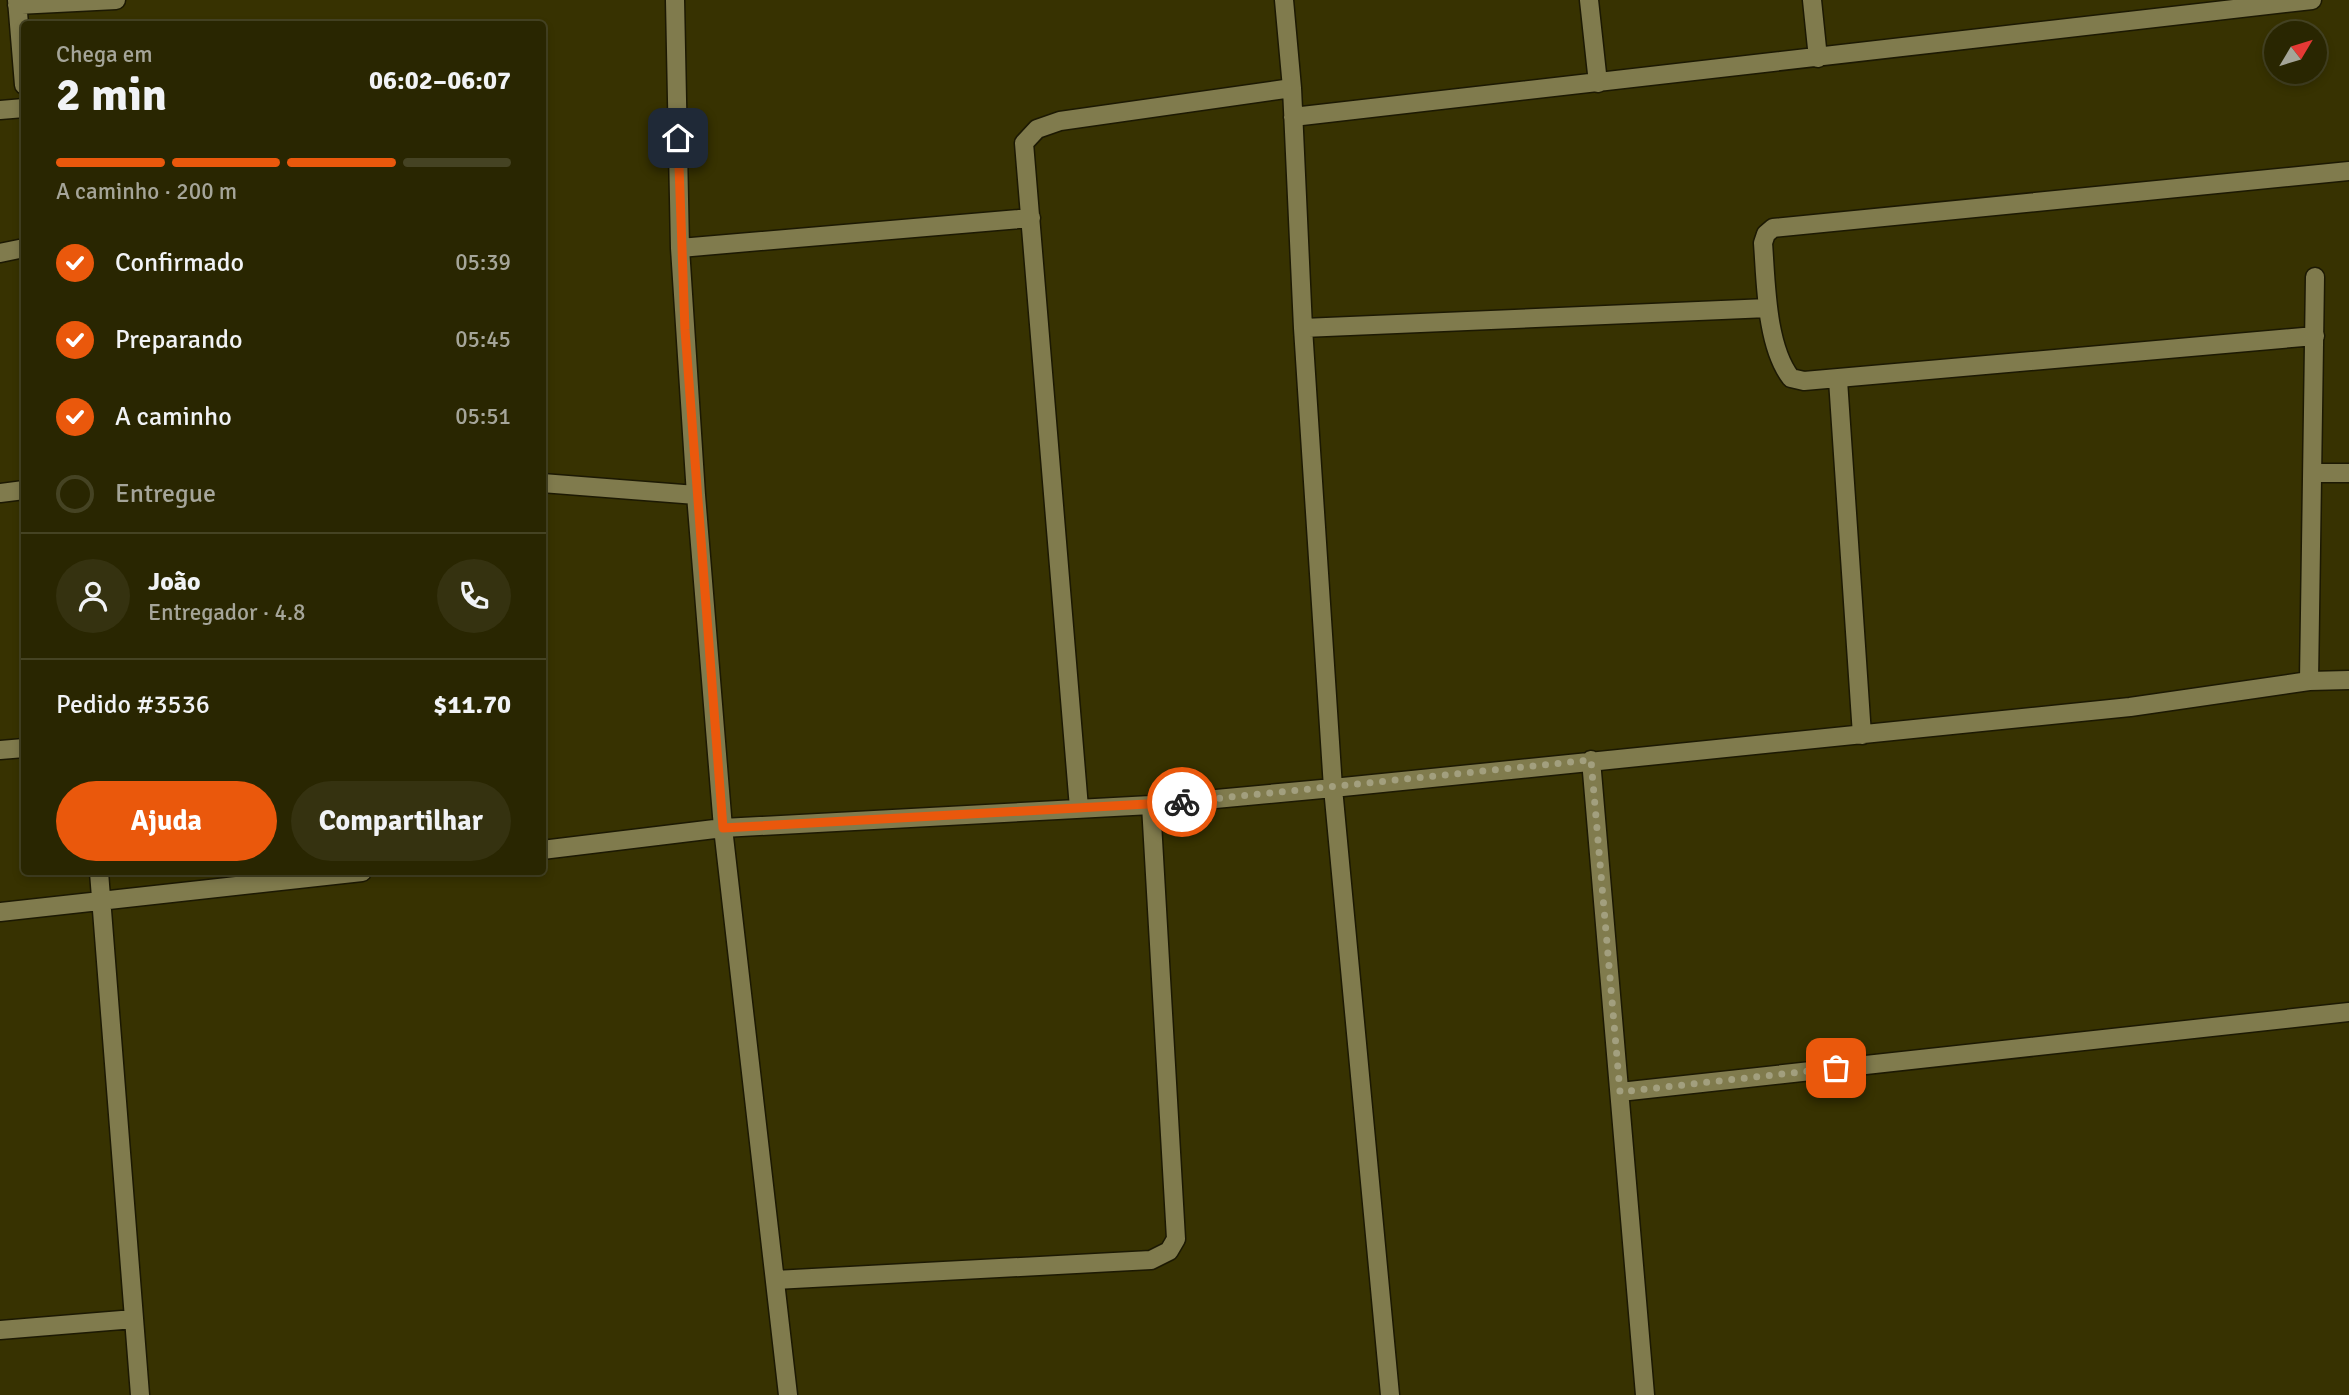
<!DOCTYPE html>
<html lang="pt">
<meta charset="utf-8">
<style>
:root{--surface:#292601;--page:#353210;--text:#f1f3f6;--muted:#a5a599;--line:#454323;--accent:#ea580c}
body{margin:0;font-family:Signika,sans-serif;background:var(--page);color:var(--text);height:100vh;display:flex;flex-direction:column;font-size:26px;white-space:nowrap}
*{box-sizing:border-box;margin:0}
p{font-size:23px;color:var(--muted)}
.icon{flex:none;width:38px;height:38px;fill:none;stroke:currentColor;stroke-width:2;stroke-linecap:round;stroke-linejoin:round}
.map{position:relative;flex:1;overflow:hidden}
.side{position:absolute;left:21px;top:21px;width:525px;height:854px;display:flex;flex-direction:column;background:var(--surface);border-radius:7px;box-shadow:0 4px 10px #0003,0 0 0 2px var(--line)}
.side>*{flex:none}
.needle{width:46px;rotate:52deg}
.controls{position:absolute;left:2264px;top:21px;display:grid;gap:14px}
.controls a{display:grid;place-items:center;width:63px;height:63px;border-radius:50%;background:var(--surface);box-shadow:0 4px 10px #0003,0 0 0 2px var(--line);font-size:35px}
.pin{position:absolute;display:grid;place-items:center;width:60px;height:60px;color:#fff;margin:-30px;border-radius:14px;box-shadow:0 4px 10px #0006}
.courier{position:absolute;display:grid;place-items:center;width:70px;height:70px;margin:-35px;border:5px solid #ea580c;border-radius:50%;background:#fff;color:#222;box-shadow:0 2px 9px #0007}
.overview em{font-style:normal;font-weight:700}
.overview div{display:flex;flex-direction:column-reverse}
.overview{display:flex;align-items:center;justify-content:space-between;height:119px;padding:0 35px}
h1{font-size:46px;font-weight:700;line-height:52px}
.bar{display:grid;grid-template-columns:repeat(4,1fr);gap:10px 7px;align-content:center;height:84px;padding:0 35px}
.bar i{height:9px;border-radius:5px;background:var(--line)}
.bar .selected{background:var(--accent)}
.bar p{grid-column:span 4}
.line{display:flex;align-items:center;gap:18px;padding:0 35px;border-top:2px solid var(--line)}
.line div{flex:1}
.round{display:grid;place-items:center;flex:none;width:74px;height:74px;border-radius:37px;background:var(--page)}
ol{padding:0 35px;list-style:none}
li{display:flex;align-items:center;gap:21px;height:77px}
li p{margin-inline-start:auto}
li .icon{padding:7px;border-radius:50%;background:var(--accent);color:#fff;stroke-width:4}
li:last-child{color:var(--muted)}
li i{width:38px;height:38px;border:4px solid var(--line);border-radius:50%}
.action{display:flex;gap:14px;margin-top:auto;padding:14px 35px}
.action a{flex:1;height:80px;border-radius:42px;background:var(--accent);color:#fff;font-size:28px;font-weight:700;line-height:80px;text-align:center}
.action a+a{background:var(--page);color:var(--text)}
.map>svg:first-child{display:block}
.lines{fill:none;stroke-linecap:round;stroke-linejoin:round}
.street-casing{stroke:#1c1903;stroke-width:21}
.street{stroke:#807b4d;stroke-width:18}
.done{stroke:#a29f7e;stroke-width:7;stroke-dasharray:0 12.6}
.route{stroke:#ea580c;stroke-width:9}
</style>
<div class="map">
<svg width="2349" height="1395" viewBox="0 0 2349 1395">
<rect width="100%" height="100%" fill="#373201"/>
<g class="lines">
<!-- street casing -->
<g class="street-casing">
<path id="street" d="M17,0l7,85
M675,0l5,248 16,247 27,333 65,567
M1284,0l8,88 11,240 30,460 57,607
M1589,0l9,83
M1812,0l6,58
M17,5l99,-5
M0,110l24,-2
M1293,117l1019,-117
M680,248l351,-30
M0,253l24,-5
M1303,328l465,-20
M2315,336l-511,45 -13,-3c-25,-32 -25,-96 -28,-135l3,-9 7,-6 576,-57
M1838,380l24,355
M2314,473h35
M542,483l154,12
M0,493l24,-3
M2309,681l6,-404
M0,750l24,-2
M1591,760l54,635
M1079,808l-55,-665 13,-14 23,-8 232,-33
M542,850l181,-22 428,-23 182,-17 797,-81 179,-26 40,-1
M99,872l41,523
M0,912l362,-40
M1620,1092l729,-80
M775,1280l376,-20 18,-9 7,-12 -25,-434
M0,1330l134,-11"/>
</g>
<!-- street -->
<use href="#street" class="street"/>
</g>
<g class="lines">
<!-- done -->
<path class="done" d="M1182,802l409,-42 29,332 216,-24"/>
<!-- route -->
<path class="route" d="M678,138l7,192 38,498 459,-26"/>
</g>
</svg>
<div class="controls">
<a><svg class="needle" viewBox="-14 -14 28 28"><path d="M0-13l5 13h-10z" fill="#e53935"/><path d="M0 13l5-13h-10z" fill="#a5a599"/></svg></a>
</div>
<div class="pin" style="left:1836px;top:1068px;background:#ea580c"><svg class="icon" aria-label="bag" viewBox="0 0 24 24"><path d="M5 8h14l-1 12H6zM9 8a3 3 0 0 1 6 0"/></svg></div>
<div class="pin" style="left:678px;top:138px;background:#1f2937"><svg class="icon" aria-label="home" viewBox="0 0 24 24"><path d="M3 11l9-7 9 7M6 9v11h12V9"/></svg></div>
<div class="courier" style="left:1182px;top:802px"><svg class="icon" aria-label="bike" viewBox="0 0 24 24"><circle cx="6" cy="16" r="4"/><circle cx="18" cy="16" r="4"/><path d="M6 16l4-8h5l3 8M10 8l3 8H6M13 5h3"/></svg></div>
<section class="side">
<div class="overview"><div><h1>2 min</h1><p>Chega em</p></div><em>06:02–06:07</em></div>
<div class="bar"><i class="selected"></i><i class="selected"></i><i class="selected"></i><i></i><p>A caminho · 200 m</p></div>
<ol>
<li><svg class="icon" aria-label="check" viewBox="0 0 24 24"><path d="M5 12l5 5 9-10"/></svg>Confirmado<p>05:39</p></li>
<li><svg class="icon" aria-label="check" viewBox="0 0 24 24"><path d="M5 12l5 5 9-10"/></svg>Preparando<p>05:45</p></li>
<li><svg class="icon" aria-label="check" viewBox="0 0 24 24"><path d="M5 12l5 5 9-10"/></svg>A caminho<p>05:51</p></li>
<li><i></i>Entregue</li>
</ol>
<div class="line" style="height:126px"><a class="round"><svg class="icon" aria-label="person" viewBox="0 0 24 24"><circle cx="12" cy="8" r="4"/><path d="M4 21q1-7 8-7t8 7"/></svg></a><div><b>João</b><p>Entregador · 4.8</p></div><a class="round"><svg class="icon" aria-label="phone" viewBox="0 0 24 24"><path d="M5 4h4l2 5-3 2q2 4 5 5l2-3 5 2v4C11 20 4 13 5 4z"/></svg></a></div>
<div class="line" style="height:91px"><div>Pedido #3536</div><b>$11.70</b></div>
<div class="action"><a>Ajuda</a><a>Compartilhar</a></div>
</section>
</div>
